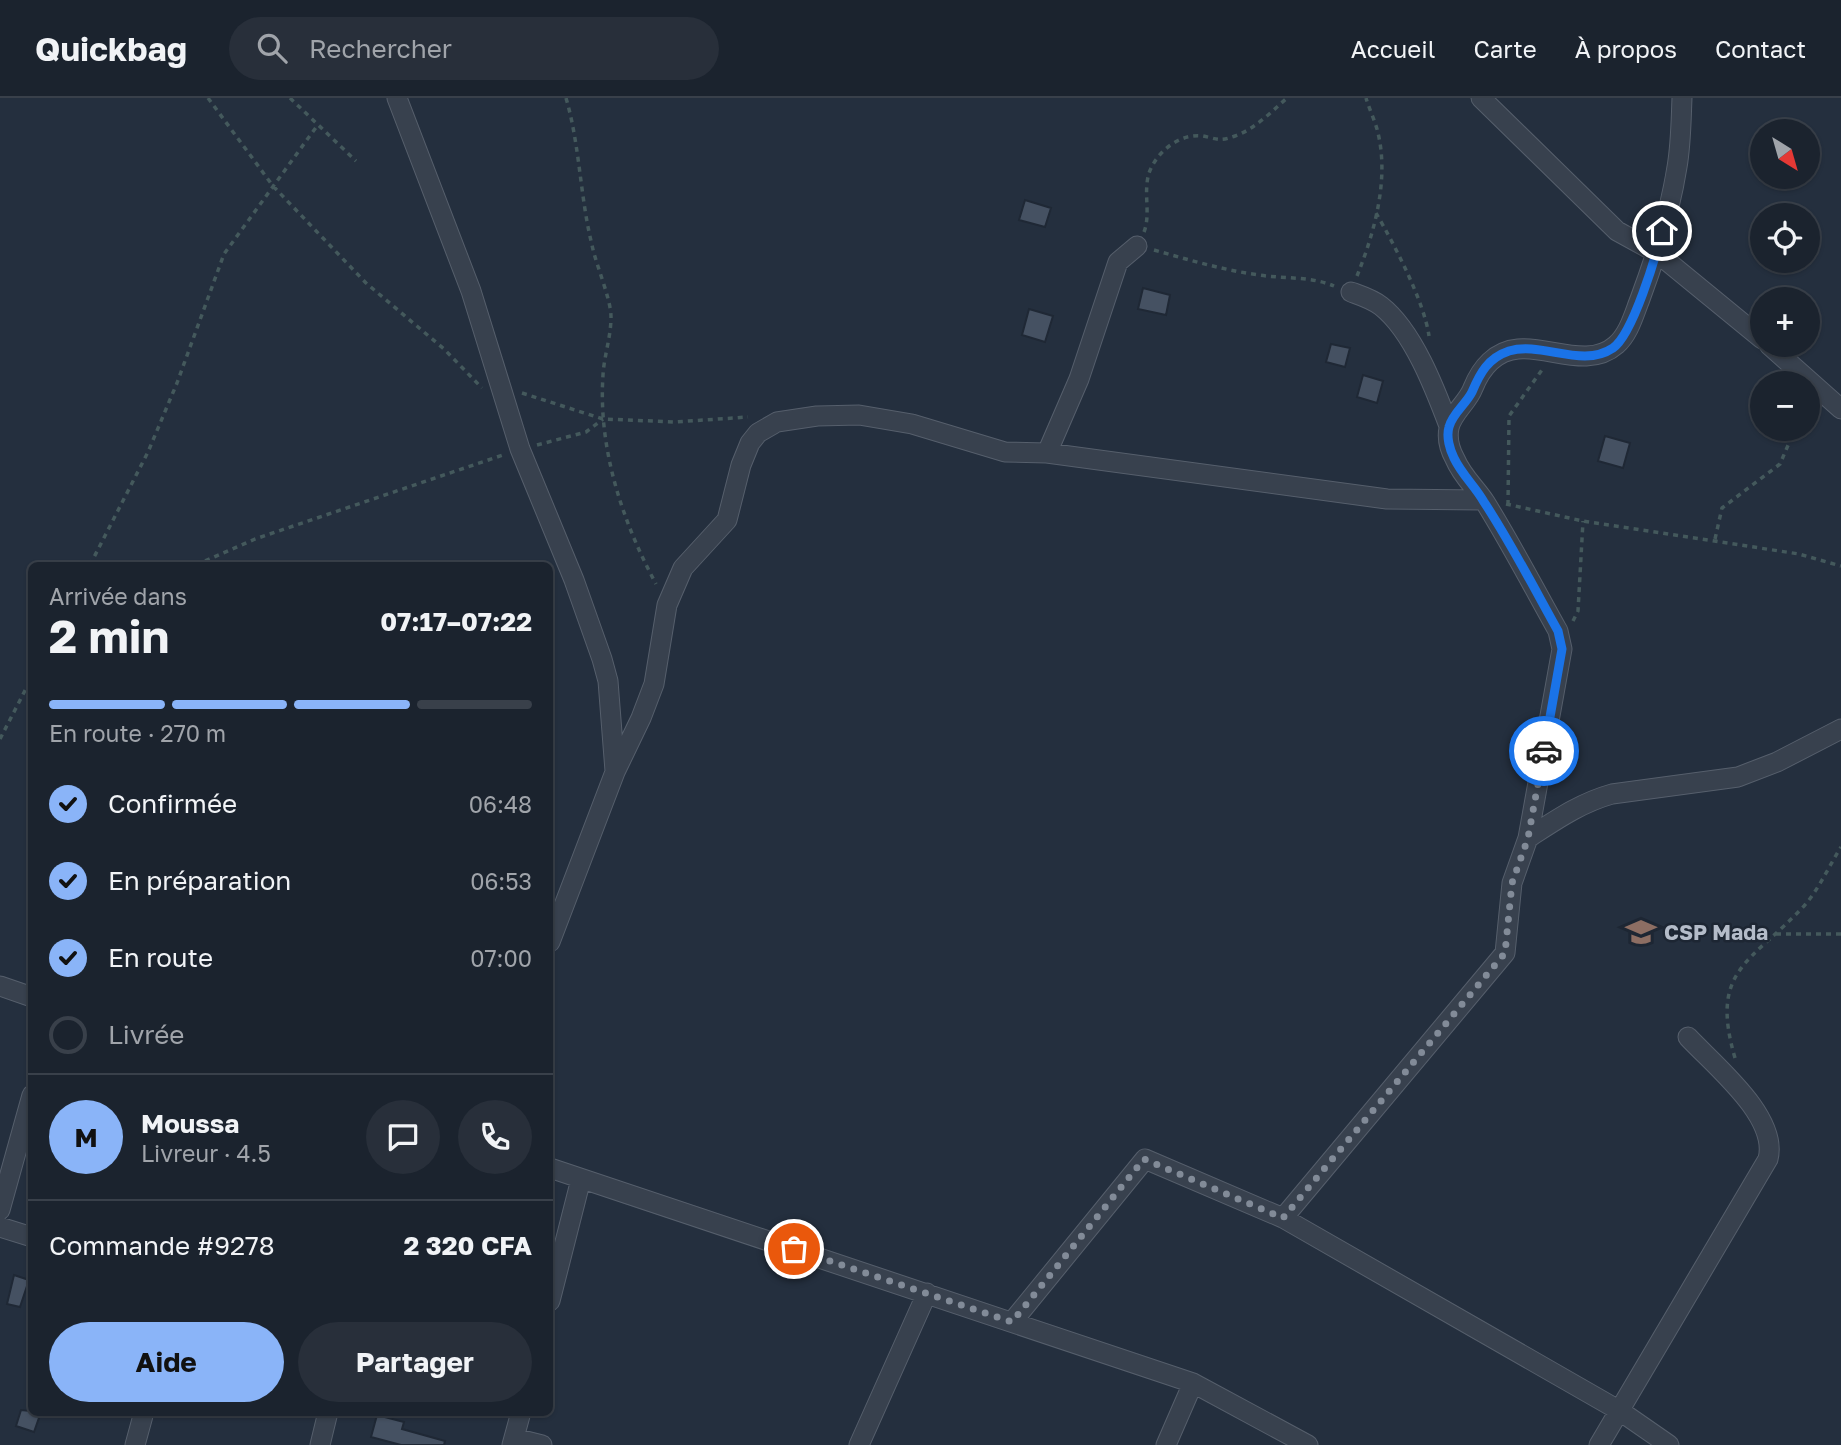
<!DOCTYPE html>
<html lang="fr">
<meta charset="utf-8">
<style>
:root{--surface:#1b232e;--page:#282f3a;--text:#f1f3f6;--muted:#a0a4aa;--line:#39404a;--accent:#8ab4f8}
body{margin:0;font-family:"Golos Text",sans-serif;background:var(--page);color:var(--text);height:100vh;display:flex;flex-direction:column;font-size:26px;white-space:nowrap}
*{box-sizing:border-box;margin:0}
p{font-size:23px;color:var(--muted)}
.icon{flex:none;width:38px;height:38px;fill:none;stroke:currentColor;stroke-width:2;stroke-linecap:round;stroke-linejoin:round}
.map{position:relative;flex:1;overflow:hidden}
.sheet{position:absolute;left:28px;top:464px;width:525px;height:854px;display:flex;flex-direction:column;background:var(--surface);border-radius:10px;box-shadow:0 2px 5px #0004,0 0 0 2px var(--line)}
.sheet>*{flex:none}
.needle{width:46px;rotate:143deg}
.controls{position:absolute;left:1750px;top:21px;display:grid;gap:14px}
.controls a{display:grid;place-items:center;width:70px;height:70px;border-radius:50%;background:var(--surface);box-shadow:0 2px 5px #0004,0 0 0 2px var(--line);font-size:35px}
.pin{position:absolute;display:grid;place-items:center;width:60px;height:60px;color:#fff;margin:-30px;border:4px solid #fff;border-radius:50%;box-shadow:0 2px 7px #0007}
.courier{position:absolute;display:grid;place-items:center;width:70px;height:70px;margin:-35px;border:5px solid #1a73e8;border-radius:50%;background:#fff;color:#222;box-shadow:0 2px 9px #0007}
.head em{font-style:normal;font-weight:700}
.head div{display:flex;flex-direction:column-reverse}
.head{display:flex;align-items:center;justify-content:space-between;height:119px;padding:0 21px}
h1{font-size:46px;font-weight:700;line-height:52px}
.bar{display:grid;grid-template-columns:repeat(4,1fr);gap:10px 7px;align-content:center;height:84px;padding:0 21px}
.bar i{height:9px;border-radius:5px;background:var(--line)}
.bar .active{background:var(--accent)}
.bar p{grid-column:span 4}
.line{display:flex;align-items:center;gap:18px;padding:0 21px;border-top:2px solid var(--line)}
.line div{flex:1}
.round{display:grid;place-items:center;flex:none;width:74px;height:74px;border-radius:37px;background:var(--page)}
ol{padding:0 21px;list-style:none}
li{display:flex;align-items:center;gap:21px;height:77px}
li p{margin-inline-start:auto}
li .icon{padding:7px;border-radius:50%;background:var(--accent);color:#111;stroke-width:4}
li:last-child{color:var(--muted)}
li i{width:38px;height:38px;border:4px solid var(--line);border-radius:50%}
.button{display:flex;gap:14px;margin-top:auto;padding:14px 21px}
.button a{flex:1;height:80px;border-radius:42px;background:var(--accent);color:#111;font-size:28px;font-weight:700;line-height:80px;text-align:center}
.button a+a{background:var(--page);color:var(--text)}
header{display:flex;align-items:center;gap:42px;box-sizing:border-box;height:98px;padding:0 35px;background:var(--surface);border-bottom:2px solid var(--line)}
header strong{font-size:33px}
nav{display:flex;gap:38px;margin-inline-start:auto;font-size:24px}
.search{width:490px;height:63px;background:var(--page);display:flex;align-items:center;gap:18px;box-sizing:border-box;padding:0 24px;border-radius:38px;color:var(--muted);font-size:26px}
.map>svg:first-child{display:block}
.building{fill:#455162;stroke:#1f2835;stroke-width:2}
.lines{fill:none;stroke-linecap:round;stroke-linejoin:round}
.minor-casing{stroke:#565f6c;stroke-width:21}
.path{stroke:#44595c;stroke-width:3.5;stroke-dasharray:5 5;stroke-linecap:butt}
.minor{stroke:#38414e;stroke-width:19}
.done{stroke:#828b98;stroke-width:7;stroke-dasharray:0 12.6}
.route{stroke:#1a73e8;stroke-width:9}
.labels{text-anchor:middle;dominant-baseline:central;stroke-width:5;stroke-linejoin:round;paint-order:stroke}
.poi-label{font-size:21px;font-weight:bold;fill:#b4bcc9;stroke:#1d2633;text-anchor:start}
</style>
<header>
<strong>Quickbag</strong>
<div class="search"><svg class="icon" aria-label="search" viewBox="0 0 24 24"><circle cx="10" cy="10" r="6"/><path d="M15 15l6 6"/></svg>Rechercher</div>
<nav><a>Accueil</a><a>Carte</a><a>À propos</a><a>Contact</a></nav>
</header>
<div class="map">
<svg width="1841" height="1347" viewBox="0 0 1841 1347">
<rect width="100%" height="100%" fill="#242f3e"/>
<!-- building -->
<path class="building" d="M1025,102l26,8 -6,19 -26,-7z
M1143,190l27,7 -4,20 -28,-6z
M1029,211l24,7 -8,26 -23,-7z
M1331,246l19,4 -5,19 -19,-5z
M1363,277l20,6 -6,22 -20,-6z
M1605,338l25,7 -7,25 -25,-7z
M14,1177l15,5 -9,27 -13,-3z
M21,1312l20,2 -7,20 -18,-6z
M377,1317l27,7 -2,7 43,12 -1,4h-43l-30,-8z"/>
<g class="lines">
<!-- minor casing -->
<g class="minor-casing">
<path id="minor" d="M397,0l74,193 49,158 54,131 28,79 6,22 7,90
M1481,0l136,133 40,22 105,86
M1351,194c11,4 21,7 30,14 32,25 54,83 68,120
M1769,247l72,64
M1047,355l32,-74 39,-117 19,-16
M1528,740c28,-18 52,-35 84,-44l126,-17 39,-15 64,-33
M550,844l65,-170 26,-54 13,-34 13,-79 16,-37 44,-48 14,-55 9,-22 8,-10 19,-11 40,-6 42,-1 53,9 93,28 42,1 340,46 96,1
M0,888l32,11
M550,1070l643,215 115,62
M0,1112l32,-115
M1283,1120l222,-265 7,-70 16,-45 34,-189 -4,-18c-24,-43 -47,-87 -73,-129 -10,-15 -23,-26 -30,-43 -5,-9 -8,-21 -6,-31 3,-15 19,-26 24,-40 8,-20 22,-37 45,-39 31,-3 71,20 98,-4 13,-11 18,-31 24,-46 16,-43 30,-87 37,-132 4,-23 4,-46 5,-69
M0,1129l32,10
M550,1203l31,-122
M1012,1224l133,-163 138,59 337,193 49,34
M514,1340l28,7
M135,1347l9,-33
M320,1347l8,-33
M512,1347l9,-33
M859,1347l68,-152
M1166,1347l27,-62
M1599,1347l169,-286c11,-42 -53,-93 -80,-122"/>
</g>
<!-- path -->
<path class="path" d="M208,0l65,88 93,97 78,66 38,39
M290,0l66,63
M566,0c14,48 14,99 26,147 4,20 19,54 19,72 0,20 -7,39 -8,58 -5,73 19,146 53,209
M1376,115c18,31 48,88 53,123
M1144,134c7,-18 -1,-39 5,-59 8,-22 31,-40 54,-37 15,3 16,6 32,0 20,-7 36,-24 52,-38
M1154,152c35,10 69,20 105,25 26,4 51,1 75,11
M1357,178c18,-45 33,-99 20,-147 -3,-10 -8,-21 -11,-31
M522,295l81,26 72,3 73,-5
M1808,320l10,-9
M537,347l49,-13 17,-13
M1506,406l77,17 216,33 42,12
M1508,407l1,-89 35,-49
M1715,441l7,-31 58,-44 9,-21 11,-14
M90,467l58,-113 29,-69 47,-129 93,-128
M196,467l59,-26 248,-84
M1573,523l5,-10 5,-90
M0,641l32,-62
M1776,836h65
M1735,960c-26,-89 16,-95 69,-152 15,-17 25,-40 37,-59"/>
<!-- minor -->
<use href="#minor" class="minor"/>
</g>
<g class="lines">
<!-- done -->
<path class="done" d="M794,1151l218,73 132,-163 139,59 222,-265 7,-70 16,-45 16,-87"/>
<!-- route -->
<path class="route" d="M1544,653l18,-102 -4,-18c-24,-43 -47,-88 -74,-129 -9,-16 -22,-27 -30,-44 -4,-8 -8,-21 -5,-31 3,-13 17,-23 23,-35 8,-19 16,-34 37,-41 33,-10 73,18 104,-3 20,-14 43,-92 49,-117"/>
</g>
<!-- icons -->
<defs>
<g id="school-bare" transform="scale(2.415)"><path d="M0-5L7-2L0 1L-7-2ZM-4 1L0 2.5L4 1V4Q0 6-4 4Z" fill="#8d6e63" stroke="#1d2633" stroke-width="2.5" paint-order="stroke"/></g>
</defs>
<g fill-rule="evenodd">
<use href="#school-bare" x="1641" y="834"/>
</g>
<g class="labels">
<!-- poi labels -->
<g class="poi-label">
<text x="1664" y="834">CSP Mada</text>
</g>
</g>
</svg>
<div class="controls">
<a><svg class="needle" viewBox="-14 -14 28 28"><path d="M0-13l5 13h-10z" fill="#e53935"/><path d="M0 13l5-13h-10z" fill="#a0a4aa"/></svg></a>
<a><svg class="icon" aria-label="locate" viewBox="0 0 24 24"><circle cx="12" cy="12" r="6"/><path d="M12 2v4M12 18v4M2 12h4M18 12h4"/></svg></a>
<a>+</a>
<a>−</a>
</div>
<div class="pin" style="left:794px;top:1151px;background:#ea580c"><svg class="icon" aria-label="bag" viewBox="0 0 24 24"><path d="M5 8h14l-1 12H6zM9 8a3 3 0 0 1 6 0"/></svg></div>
<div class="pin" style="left:1662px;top:133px;background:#1f2937"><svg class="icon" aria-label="home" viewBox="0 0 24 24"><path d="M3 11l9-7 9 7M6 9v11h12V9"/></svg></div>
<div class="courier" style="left:1544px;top:653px"><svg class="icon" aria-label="car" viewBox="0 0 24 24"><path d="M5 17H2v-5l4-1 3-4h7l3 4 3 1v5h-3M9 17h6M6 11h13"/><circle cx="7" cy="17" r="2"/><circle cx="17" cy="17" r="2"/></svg></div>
<section class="sheet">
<div class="head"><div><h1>2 min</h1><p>Arrivée dans</p></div><em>07:17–07:22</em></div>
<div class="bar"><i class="active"></i><i class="active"></i><i class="active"></i><i></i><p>En route · 270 m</p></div>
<ol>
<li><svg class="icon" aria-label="check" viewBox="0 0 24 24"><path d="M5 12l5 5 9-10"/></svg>Confirmée<p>06:48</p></li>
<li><svg class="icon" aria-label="check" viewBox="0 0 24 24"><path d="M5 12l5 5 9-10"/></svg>En préparation<p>06:53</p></li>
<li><svg class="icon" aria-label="check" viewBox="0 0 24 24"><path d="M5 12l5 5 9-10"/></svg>En route<p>07:00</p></li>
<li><i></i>Livrée</li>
</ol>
<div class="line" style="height:126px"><b class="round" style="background:var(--accent);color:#111">M</b><div><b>Moussa</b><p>Livreur · 4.5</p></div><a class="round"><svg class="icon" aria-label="chat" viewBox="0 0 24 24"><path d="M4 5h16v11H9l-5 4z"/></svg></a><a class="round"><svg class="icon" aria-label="phone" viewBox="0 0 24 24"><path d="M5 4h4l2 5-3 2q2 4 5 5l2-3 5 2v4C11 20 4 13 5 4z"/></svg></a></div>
<div class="line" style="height:91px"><div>Commande #9278</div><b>2 320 CFA</b></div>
<div class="button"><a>Aide</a><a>Partager</a></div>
</section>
</div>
